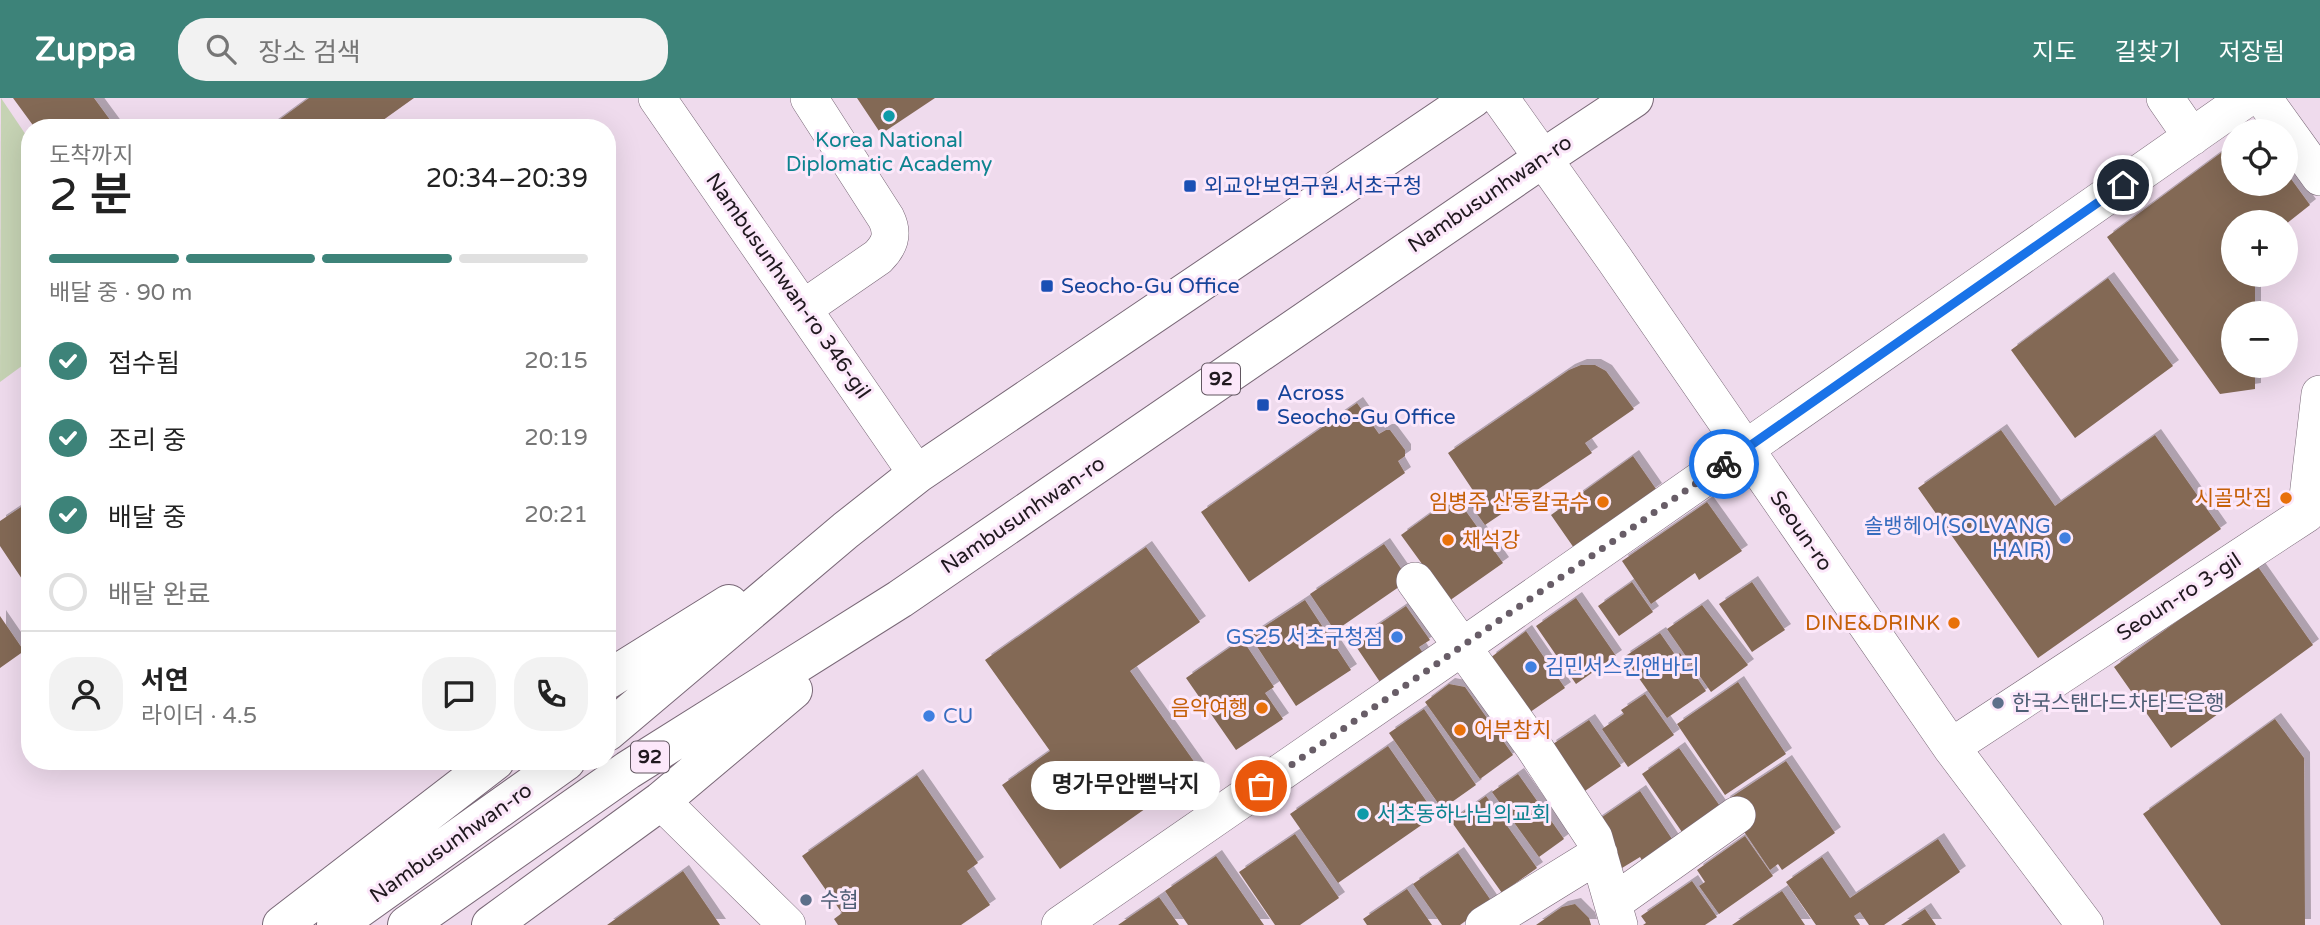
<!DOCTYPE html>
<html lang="ko">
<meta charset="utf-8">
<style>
:root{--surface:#fff;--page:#f2f2f2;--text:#222;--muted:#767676;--line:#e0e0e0;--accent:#3d8379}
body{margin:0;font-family:"Varela Round","Noto Sans KR",sans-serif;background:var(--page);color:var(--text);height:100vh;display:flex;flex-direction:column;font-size:26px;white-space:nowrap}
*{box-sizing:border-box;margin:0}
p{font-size:23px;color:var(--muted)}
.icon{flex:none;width:38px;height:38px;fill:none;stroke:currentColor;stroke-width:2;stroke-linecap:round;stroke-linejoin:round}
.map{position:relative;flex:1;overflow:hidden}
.drawer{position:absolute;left:21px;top:21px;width:595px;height:651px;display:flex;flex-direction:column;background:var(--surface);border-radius:28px;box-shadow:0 7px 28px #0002}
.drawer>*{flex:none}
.fabs{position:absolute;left:2221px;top:21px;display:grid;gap:14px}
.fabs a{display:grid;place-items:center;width:77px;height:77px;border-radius:50%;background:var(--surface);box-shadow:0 7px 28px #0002;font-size:35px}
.pin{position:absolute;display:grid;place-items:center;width:60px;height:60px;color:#fff;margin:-30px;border:4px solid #fff;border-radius:50%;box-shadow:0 2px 7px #0007}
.courier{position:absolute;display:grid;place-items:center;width:70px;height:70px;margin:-35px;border:5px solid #1a73e8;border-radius:50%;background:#fff;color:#222;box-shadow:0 2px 9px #0007}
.bubble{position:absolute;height:49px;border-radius:24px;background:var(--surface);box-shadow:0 7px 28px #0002;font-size:23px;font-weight:600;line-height:49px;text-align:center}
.headline em{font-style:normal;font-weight:600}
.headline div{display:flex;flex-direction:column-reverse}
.headline{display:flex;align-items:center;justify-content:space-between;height:119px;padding:0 28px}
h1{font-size:46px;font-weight:600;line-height:52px}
.bar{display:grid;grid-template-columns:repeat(4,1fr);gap:10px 7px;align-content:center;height:84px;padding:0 28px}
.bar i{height:9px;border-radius:5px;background:var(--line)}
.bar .current{background:var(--accent)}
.bar p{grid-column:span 4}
.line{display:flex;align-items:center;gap:18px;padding:0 28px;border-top:2px solid var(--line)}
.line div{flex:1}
.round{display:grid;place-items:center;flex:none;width:74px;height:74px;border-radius:28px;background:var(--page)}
ol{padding:0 28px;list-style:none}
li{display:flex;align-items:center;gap:21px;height:77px}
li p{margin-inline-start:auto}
li .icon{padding:7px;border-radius:50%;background:var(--accent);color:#fff;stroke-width:4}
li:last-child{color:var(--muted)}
li i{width:38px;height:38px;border:4px solid var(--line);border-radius:50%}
header{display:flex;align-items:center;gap:42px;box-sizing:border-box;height:98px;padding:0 35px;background:var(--accent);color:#fff}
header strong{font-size:33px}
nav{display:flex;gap:38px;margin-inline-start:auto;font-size:24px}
.search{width:490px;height:63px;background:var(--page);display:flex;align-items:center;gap:18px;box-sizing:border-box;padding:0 24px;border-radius:28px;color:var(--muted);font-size:26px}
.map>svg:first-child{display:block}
.green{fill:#c6d3b4}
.building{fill:#836955;filter:url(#shadow)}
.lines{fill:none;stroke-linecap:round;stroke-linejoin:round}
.minor-casing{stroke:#796877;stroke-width:38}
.major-casing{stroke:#796877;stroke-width:40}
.minor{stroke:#fff;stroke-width:37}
.major{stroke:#fff;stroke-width:38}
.done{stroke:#685d67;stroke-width:7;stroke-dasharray:0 12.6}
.route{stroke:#1a73e8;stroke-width:9}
.culture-dot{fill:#0f9aa8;stroke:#fce8fa;stroke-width:2.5}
.transit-dot{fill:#1a4fb4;stroke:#fce8fa;stroke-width:2.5}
.food-dot{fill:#e8710a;stroke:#fce8fa;stroke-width:2.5}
.shop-dot{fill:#3f7fe0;stroke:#fce8fa;stroke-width:2.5}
.service-dot{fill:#5c6f8a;stroke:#fce8fa;stroke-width:2.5}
.labels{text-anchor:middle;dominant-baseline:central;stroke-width:6;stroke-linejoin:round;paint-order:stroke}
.shield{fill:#fce8fa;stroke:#625761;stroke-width:2}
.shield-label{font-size:19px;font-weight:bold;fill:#20191f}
.culture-label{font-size:21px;fill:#0d838f;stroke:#fce8fa}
.transit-label{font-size:21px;fill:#164399;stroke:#fce8fa;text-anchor:start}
.street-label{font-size:21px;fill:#20191f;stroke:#fce8fa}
.food-label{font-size:21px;fill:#c56008;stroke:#fce8fa;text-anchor:end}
.shop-label{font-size:21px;fill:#366cbe;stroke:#fce8fa;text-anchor:end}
.service-label{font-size:21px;fill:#4e5e75;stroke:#fce8fa;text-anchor:start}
</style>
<header>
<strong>Zuppa</strong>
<div class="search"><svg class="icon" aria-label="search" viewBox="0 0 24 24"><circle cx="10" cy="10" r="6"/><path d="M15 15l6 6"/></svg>장소 검색</div>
<nav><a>지도</a><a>길찾기</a><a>저장됨</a></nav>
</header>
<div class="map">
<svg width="2320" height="827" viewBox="0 0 2320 827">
<defs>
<filter id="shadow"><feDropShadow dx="6" dy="-6" stdDeviation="0" flood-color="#0004"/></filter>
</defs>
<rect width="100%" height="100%" fill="#efdbed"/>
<!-- green -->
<path class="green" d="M1,0l29,43v219l-30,22z"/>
<!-- building -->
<path class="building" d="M13,0h81l22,30h-81z
M309,0h105l-42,30h-104z
M857,0h78l-54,36z
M2233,46v40h53v-12l24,33 -24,19 -53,-2v53h22v38h-22v53h22v23l-35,5 -113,-157z
M2108,180l65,88 -98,72 -64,-88z
M1581,267h14l11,6 28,38 -49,34 7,10 -107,72 -15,-21 8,-6 -30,-45 121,-83z
M1357,305l22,31 7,-4h4l15,20v6l-7,5 7,12 -156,109 -48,-70z
M2001,332l54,76 100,-71 66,94 -183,129 -120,-170z
M1633,358l23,33 -82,59 -23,-33z
M1455,398l48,67 -54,38 -48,-66z
M30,403v90l-30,-45v-25z
M1707,404l35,49 -43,29 -4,-7 -44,31 -29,-43z
M1384,446l25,36 -74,51 -25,-37z
M1146,449l54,75 -70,49 70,99 -140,99 -58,-84 48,-34 -65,-91z
M2256,466l57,81 -142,103 -57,-81z
M1632,484l21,30 -34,24 -21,-30z
M1752,484l33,48 -33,22 -33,-48z
M1576,500l40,58 -40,28 -40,-58z
M1305,502l46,70 -55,36 -46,-70z
M1702,507l46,60 -37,27 -44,-63z
M1406,508l24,34 -11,7 6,9 -43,29 -29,-43z
M0,518l24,35 -24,17z
M1526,533l39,57 -42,29 -33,-59z
M1660,535l16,23 4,-3 26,38 -39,27 -43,-61z
M1242,541l32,48 -9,6 18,26 -47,31 -50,-72z
M1738,584l48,72 -61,41 -48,-71z
M1449,586l16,3 48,68 -33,24 -55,-77z
M1645,596l29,41 -46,32 -26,-38 22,-15 -3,-4z
M1424,611l52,76 -34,24 -53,-76z
M2275,621l29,39 1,167h-84l-78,-111z
M1589,622l32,46 -39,27 -32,-47z
M1388,648l48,69 -98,68 -48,-69z
M1679,650l43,61 -38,26 -42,-61z
M1786,663l49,72 -53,37 -4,-6 -8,6 -46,-68z
M1518,676l46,65 -25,18 -47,-65z
M917,677l61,88 -11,8 23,34 -29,20h-123l-4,-6 8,-6 -40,-57z
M1640,693l34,51 -31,20 -3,-5 -18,11 -30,-44z
M1486,698l51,72 -35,25 -51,-72z
M1295,736l44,64 -39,27h-25l-36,-53z
M1745,738l28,40 -54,38 -20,-28 6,-4 -8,-12z
M1938,741l22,33 -76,53h-15l-9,-13 -6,4 6,9h-44l-30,-43 36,-25 28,41z
M1458,755l34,49 -32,23h-18l-29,-41z
M1216,758l48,69h-76l-23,-34z
M683,773l37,54h-113z
M1692,783l25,36 -12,8h-62l3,-2 -5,-7z
M1407,791l25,36h-65l-4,-6z
M1782,793l23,34h-73z
M1159,799l20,28h-61z
M1575,806l14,14 2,7h-55l26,-18z
M1925,811l11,16h-35z"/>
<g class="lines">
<!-- minor casing -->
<g class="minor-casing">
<path id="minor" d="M657,0l260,376
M1500,0l115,162 336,487 134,178
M2165,0l27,39
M2263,0l57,79
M804,210l74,-51c12,-12 16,-23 8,-39l-77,-120
M1415,483l119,166 60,91 25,87
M1951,649l355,-233 14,-120
M661,703l126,124
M1613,805l124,-88
M1060,827l402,-278 785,-549
M1484,827l115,-71"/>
</g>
<!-- major casing -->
<g class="major-casing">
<path id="major" d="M607,582l122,-76
M607,634l239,-202 71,-56 556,-376
M282,827l213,-164
M336,827l230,-164
M407,827l221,-155 272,-171 642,-440 92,-61
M491,827l170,-124 132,-111"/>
</g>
<!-- minor -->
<use href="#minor" class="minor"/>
<!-- major -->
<use href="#major" class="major"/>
</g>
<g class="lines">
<!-- done -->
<path class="done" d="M1261,688l463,-322"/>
<!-- route -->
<path class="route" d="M1724,366l399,-279"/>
</g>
<!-- markers -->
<g class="culture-dot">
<circle cx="889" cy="18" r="7"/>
<circle cx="1363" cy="716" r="7"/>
</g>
<g class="transit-dot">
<rect x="1183" y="81" width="14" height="14" rx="3.5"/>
<rect x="1040" y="181" width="14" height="14" rx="3.5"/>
<rect x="1256" y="300" width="14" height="14" rx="3.5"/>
</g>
<g class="food-dot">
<circle cx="2286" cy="400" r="7"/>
<circle cx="1603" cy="404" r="7"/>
<circle cx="1448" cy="442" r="7"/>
<circle cx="1954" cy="525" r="7"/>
<circle cx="1262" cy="610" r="7"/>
<circle cx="1460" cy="632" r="7"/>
</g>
<g class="shop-dot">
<circle cx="2065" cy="440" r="7"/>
<circle cx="1397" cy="539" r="7"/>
<circle cx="1531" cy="569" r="7"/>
<circle cx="929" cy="618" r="7"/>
</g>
<g class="service-dot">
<circle cx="1998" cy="605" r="7"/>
<circle cx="806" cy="802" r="7"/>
</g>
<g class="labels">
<!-- shield labels -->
<g class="shield">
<rect x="1202" y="265.5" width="38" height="31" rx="5"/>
<rect x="631" y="643.5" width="38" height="31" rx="5"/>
</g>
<g class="shield-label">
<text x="1221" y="281">92</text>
<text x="650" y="659">92</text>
</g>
<!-- culture labels -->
<g class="culture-label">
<text x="889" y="42">Korea National<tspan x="889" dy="24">Diplomatic Academy</tspan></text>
<text x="1377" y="716" text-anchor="start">서초동하나님의교회</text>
</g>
<!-- transit labels -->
<g class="transit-label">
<text x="1204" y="88">외교안보연구원.서초구청</text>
<text x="1061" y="188">Seocho-Gu Office</text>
<text x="1277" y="295">Across<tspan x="1277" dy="24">Seocho-Gu Office</tspan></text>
</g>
<!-- street labels -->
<g class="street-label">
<text transform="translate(1490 96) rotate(-34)">Nambusunhwan-ro</text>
<text transform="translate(788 188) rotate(55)">Nambusunhwan-ro 346-gil</text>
<text transform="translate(1023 417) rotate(-34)">Nambusunhwan-ro</text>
<text transform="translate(1801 433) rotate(55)">Seoun-ro</text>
<text transform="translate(2179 499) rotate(-33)">Seoun-ro 3-gil</text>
<text transform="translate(451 745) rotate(-35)">Nambusunhwan-ro</text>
</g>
<!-- food labels -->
<g class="food-label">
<text x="2272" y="400">시골맛집</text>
<text x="1589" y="404">임병주 산동칼국수</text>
<text x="1462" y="442" text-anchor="start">채석강</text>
<text x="1940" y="525">DINE&amp;DRINK</text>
<text x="1248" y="610">음악여행</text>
<text x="1474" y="632" text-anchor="start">어부참치</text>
</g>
<!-- shop labels -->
<g class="shop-label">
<text x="2051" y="428">솔뱅헤어(SOLVANG<tspan x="2051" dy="24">HAIR)</tspan></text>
<text x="1383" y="539">GS25 서초구청점</text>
<text x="1545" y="569" text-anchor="start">김민서스킨앤바디</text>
<text x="943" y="618" text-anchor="start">CU</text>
</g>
<!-- service labels -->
<g class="service-label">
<text x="2012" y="605">한국스탠다드차타드은행</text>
<text x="820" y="802">수협</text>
</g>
</g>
</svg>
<div class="fabs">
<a><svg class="icon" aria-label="locate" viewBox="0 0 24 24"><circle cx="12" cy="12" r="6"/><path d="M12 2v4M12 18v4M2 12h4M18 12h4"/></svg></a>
<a>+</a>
<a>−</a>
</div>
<div class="pin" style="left:1261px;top:688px;background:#ea580c"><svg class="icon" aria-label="bag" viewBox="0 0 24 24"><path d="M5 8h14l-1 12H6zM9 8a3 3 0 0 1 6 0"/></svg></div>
<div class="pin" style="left:2123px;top:87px;background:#1f2937"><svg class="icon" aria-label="home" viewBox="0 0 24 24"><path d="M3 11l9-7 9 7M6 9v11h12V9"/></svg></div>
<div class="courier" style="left:1724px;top:366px"><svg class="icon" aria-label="bike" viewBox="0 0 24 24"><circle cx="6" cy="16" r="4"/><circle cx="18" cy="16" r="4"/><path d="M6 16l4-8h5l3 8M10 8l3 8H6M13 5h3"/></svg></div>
<div class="bubble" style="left:1031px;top:663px;width:189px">명가무안뻘낙지</div>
<section class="drawer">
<div class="headline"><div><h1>2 분</h1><p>도착까지</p></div><em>20:34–20:39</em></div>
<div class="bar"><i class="current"></i><i class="current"></i><i class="current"></i><i></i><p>배달 중 · 90 m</p></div>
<ol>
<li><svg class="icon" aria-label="check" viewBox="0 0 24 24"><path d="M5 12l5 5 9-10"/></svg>접수됨<p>20:15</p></li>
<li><svg class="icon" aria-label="check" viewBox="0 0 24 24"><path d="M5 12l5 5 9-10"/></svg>조리 중<p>20:19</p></li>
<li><svg class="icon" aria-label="check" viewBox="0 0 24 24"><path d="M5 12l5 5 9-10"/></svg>배달 중<p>20:21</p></li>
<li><i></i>배달 완료</li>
</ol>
<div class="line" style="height:126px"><a class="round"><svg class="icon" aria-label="person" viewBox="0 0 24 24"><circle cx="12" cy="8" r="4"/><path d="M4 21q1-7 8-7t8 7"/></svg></a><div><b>서연</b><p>라이더 · 4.5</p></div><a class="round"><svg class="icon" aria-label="chat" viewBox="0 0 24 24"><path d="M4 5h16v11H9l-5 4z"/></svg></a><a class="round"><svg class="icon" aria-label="phone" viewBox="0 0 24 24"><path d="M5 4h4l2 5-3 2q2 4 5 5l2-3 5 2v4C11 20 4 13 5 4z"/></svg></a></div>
</section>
</div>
